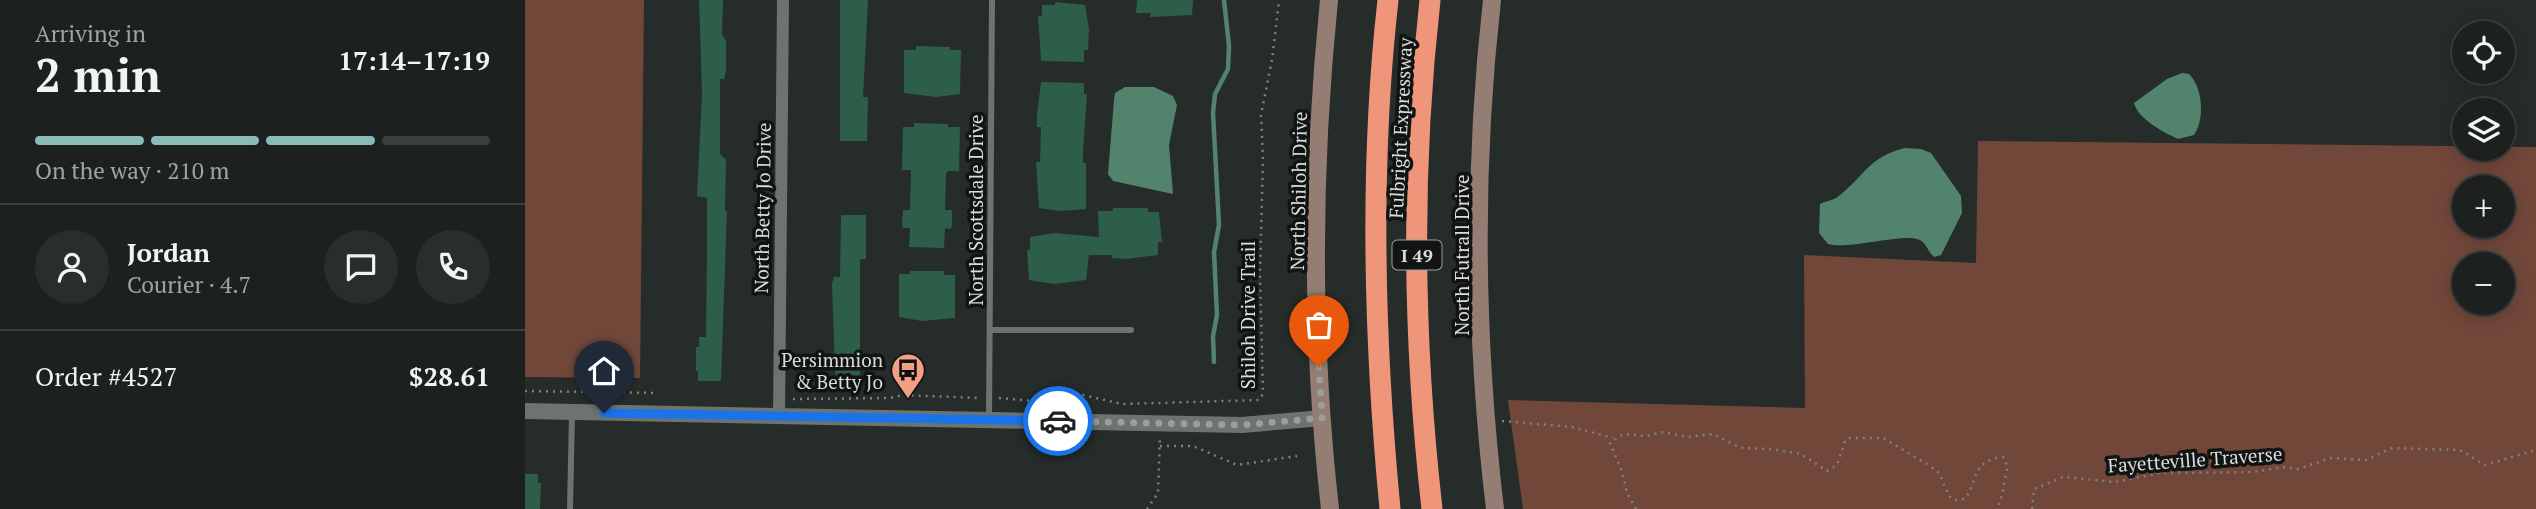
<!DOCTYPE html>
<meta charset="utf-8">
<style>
:root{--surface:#1c211f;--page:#292e2c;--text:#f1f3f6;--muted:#a0a3a4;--line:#3a3e3d;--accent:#8bbbb9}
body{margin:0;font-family:"PT Serif",serif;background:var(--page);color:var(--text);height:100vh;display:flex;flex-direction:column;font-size:26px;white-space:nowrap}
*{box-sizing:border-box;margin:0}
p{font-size:23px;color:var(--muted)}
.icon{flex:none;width:38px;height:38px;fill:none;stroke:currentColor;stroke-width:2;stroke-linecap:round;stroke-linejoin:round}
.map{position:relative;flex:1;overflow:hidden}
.sheet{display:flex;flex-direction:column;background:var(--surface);width:525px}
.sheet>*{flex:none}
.fabs{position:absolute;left:1927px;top:21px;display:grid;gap:14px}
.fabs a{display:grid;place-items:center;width:63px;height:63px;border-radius:50%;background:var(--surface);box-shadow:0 4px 18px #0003,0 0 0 2px var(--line);font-size:35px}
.pin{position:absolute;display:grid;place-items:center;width:60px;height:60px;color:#fff;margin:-72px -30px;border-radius:50% 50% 50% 0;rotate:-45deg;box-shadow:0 0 7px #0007}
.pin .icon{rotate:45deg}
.courier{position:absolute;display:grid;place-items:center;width:70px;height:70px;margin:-35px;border:5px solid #1a73e8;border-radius:50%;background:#fff;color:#222;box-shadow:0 2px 9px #0007}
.headline em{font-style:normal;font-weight:700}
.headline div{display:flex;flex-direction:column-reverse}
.headline{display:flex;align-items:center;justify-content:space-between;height:119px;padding:0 35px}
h1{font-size:46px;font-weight:700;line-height:52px}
.bar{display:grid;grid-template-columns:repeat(4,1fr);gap:10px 7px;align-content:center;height:84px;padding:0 35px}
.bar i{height:9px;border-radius:5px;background:var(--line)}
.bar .selected{background:var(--accent)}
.bar p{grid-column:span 4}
.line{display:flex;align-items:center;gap:18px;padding:0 35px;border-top:2px solid var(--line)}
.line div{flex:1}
.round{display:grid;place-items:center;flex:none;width:74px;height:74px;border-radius:37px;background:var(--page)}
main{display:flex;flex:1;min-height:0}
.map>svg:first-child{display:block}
.green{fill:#71473a;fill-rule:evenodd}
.water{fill:#52846d}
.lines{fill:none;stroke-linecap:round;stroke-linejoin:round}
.stream{stroke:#52846d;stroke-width:4.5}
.building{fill:#2d5e49}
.path{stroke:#7d8280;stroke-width:2.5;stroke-dasharray:2 5;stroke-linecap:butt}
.service{stroke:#6d7470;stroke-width:6}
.minor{stroke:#6d7470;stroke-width:12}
.tertiary{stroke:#6d7470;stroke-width:16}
.secondary{stroke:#947e73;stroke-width:18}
.motorway{stroke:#ef957a;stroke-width:21}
.done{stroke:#9a9f9d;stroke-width:7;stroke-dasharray:0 12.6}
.route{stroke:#1a73e8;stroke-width:9}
.labels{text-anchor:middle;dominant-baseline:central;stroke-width:7;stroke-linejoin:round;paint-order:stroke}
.shield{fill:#111412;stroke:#9da19f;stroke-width:2}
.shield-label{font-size:18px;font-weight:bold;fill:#d9dddb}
.street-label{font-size:19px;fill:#d9dddb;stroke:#111412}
.poi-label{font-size:19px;fill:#d9dddb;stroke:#111412;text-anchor:end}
</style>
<main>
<section class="sheet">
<div class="headline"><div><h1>2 min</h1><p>Arriving in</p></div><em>17:14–17:19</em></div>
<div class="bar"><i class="selected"></i><i class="selected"></i><i class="selected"></i><i></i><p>On the way · 210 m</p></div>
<div class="line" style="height:126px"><a class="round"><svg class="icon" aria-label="person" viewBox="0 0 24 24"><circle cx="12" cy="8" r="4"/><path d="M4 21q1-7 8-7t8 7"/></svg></a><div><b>Jordan</b><p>Courier · 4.7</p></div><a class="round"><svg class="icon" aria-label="chat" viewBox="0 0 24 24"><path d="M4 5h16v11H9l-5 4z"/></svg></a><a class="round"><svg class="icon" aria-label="phone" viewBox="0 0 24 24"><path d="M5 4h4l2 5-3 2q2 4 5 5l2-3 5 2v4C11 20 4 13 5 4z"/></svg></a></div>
<div class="line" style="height:91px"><div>Order #4527</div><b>$28.61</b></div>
</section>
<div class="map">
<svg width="2011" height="509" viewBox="0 0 2011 509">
<rect width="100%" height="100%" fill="#262c29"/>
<!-- green -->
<path class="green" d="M0,0h119l-4,378 -115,-1z
M1453,141l558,6v362h-1013l-15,-109 297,8 -1,-153 172,8zM1939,187h39v39h-39zM1939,264h39v39h-39z"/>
<!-- water -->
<path class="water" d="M1657,73l7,1c14,14 16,45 5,61l-16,4c-15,-7 -40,-20 -44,-36l33,-24z
M600,87h29l19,9 4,9 -8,40 4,49 -60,-13 -5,-7 6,-74 1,-7z
M1380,148l16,1 10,4 30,43 1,17 -21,42 -7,2c-6,-5 -7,-13 -14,-17 -14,-8 -72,10 -92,4l-9,-11 1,-29c5,-3 11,-3 16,-6 27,-19 31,-41 69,-50z"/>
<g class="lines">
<!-- stream -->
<path class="stream" d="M689,362l-1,-26 4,-21 -3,-63 5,-27 -6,-112 2,-19 13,-25 1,-23 -5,-46"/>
</g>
<!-- building -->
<path class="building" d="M174,0h24l-1,34 4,7v30l-2,8h-4v75l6,6 -1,50 2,1 -6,170h-23v-10h-2v-24h3v-10h7l1,-91v-48l-10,-2 5,-102z
M315,0h28l-5,97h5l-1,44h-27z
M612,0h56l-1,15 -42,2 1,-4h-15z
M530,2l30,3 4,24 -1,21h-4v12l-43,-1 -3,-45h4v-11h13z
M391,46l34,1v3h11l-1,44 -24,3 -32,-4v-43h12z
M516,82l43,1v11h3l-4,58v11h3v46l-26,2 -21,-3 -3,-46h4l1,-35h-4v-12z
M389,123l34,1v3h12l-1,44h-11l-2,3 -1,36h7v15l-1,4 -6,-1 -1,20 -35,-1 1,-19h-7l-1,-4 1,-14h7l1,-40h-9l1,-43h11z
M588,208h35v4h11l3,30h-4v13l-33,4 -13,-1v-3h-23l-3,25 -32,4 -25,-4 -2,-30h3v-13l24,-4 45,4 -1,-26h15z
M316,215h25v44h-6v117h-24l-1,-7 -3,-85 2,-7h6z
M385,271h34v4h11v43l-33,3 -23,-4v-43h11z
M0,474h13v9h3l-1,26h-15z"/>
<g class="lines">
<!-- path -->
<path class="path" d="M0,391l133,2
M474,398l35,3 49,-6 39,9 137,-4 4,-6 -3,-121 3,-114 -2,-44 11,-55 7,-60
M268,399l97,-1 13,-3 75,3
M977,421l70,6 41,11
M635,446h33l44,19 60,-9
M622,509l11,-16 2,-57
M1111,509l-9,-16 -5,-22 -12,-28 13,-9 24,2 16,-4 25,5 25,-3 28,14 31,1 29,5 26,17 10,-6 8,-24 4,-3h34l47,28 9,7 10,23 5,4 11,-1c14,-20 6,-38 38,-42l5,10c-5,15 -4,30 -12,42
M1507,509l2,-20 29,-12 52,5 45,-9 93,-1 31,-5 14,2 33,-11 35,2 26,-12 68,2 25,15 51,-15"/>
<!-- service -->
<path class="service" d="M465,330h141
M464,418l3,-418
M45,509l2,-96"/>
<!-- minor -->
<path class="minor" d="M254,416l4,-416"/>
<!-- tertiary -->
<path class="tertiary" d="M0,411l717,14 80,-7"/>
<!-- secondary -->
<path class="secondary" d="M804,0c-17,168 -18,341 1,509
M967,0c-19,168 -17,341 3,509"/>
<!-- motorway -->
<path class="motorway" d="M863,0c-19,168 -14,341 2,509
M905,0c-19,168 -17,341 2,509"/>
</g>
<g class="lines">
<!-- done -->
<path class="done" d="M533,421l184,4 80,-7 -3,-51"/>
<!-- route -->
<path class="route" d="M79,413l454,8"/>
</g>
<!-- icons -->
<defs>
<g id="bus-pin" transform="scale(1.75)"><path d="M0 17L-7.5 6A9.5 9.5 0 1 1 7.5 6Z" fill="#f39f85" stroke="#111412"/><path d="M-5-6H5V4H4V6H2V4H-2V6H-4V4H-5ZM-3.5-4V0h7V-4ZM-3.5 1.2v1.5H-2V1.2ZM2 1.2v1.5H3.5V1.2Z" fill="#111"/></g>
</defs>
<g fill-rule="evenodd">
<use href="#bus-pin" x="383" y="370"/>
</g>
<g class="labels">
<!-- shield labels -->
<rect class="shield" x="867.5" y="240.5" width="49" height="29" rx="5"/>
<g class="shield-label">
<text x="892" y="255">I 49</text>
</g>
<!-- street labels -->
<g class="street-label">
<text transform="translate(875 128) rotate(-87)">Fulbright Expressway</text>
<text transform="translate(773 191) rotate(-89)">North Shiloh Drive</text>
<text transform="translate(237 208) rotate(-89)">North Betty Jo Drive</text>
<text transform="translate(450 210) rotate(-90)">North Scottsdale Drive</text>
<text transform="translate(936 255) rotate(-90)">North Futrall Drive</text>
<text transform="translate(722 315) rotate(-90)">Shiloh Drive Trail</text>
<text transform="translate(1670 459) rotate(-4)">Fayetteville Traverse</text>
</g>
<!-- poi labels -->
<g class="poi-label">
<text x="358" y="359">Persimmion<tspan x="358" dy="22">&amp; Betty Jo</tspan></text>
</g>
</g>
</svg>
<div class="fabs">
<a><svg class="icon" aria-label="locate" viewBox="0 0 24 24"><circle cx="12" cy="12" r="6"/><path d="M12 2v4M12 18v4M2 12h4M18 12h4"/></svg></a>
<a><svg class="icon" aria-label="layers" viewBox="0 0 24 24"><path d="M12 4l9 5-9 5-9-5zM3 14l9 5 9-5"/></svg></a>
<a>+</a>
<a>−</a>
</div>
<div class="pin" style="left:794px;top:367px;background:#ea580c"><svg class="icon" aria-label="bag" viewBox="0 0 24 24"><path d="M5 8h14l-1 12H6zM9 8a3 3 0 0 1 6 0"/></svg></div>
<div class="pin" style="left:79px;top:413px;background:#1f2937"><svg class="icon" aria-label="home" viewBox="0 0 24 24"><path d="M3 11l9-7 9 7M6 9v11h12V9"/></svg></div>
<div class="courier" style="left:533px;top:421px"><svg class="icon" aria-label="car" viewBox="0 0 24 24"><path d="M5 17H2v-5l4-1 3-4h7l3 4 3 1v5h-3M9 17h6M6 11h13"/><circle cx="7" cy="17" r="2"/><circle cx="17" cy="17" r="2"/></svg></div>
</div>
</main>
